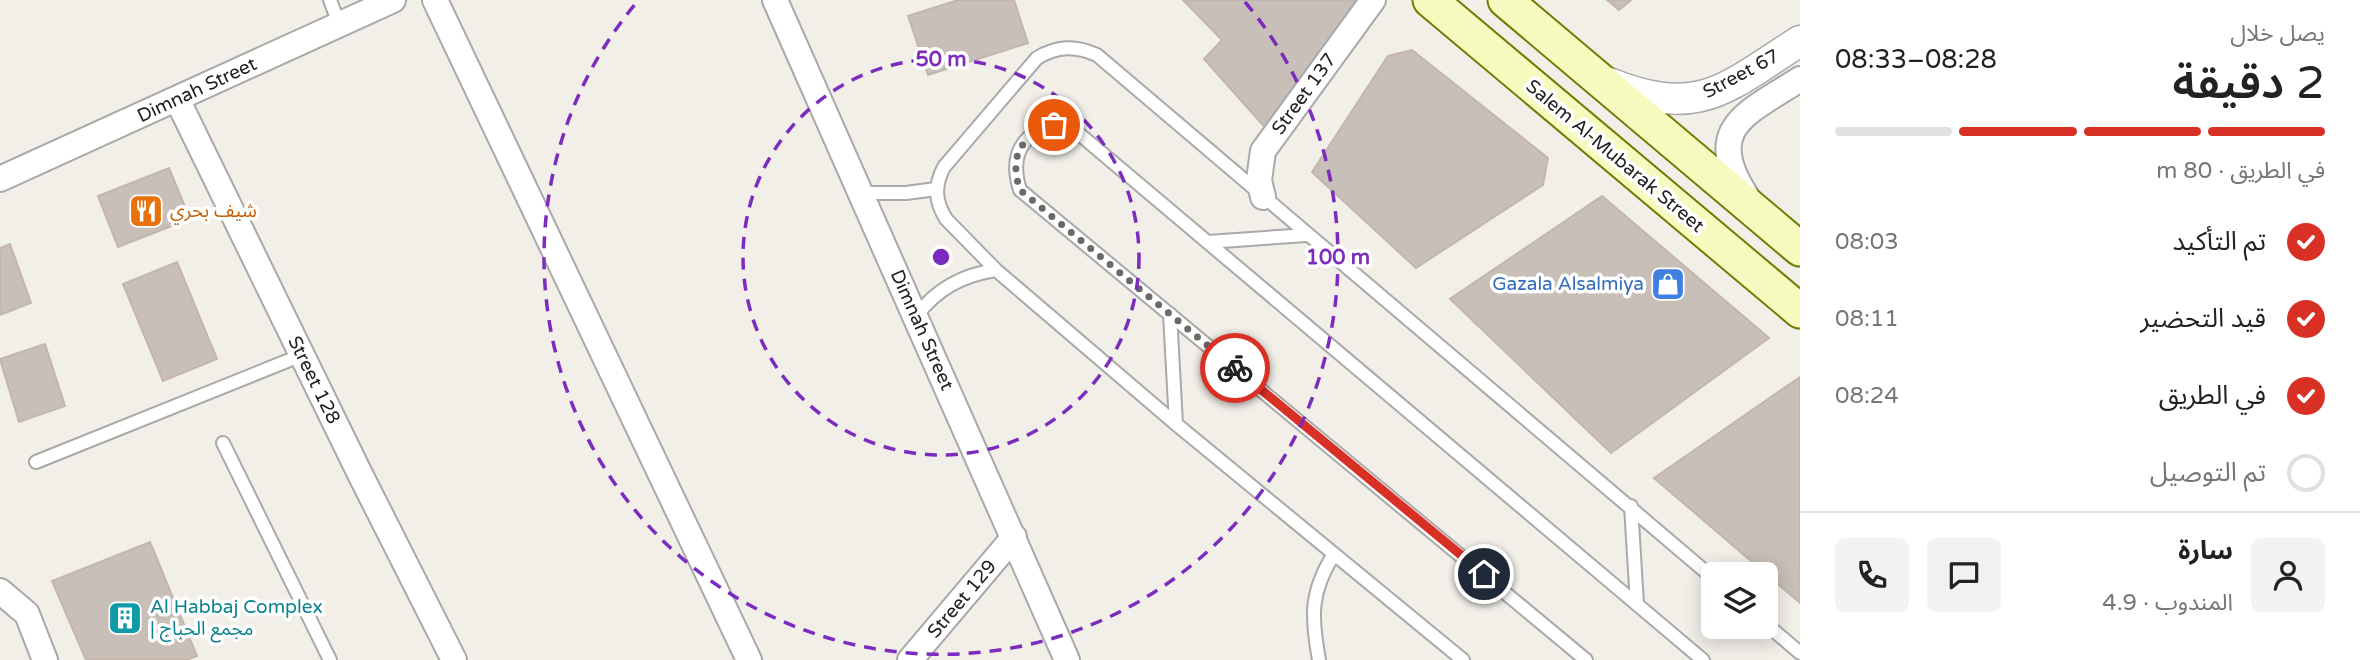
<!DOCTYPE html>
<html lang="ar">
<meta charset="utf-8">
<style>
:root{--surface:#fff;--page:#f2f2f2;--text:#222;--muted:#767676;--line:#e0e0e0;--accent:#d93025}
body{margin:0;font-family:"Varela Round","Noto Sans Arabic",sans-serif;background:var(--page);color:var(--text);direction:rtl;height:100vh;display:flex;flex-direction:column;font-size:26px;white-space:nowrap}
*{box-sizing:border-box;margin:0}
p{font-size:23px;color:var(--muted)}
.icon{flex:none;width:38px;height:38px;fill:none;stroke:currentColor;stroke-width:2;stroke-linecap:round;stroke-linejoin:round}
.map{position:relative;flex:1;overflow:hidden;direction:ltr}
.panel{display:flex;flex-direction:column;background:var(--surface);width:560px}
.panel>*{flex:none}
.tools{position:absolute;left:1701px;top:562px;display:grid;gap:14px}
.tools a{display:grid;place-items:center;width:77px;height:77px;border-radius:10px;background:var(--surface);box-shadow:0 4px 18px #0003;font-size:35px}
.pin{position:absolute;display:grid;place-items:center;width:60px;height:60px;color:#fff;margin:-30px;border:4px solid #fff;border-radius:50%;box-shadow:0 2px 7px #0007}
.courier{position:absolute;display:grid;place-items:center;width:70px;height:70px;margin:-35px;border:5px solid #d93025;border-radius:50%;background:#fff;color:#222;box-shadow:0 2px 9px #0007}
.head em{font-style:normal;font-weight:600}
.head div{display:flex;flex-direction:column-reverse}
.head{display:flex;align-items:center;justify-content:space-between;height:119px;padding:0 35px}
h1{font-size:46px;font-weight:600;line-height:52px}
.bar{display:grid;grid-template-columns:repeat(4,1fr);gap:10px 7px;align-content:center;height:84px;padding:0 35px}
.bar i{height:9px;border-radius:5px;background:var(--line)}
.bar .active{background:var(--accent)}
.bar p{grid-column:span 4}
.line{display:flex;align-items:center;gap:18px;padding:0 35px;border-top:2px solid var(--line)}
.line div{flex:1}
.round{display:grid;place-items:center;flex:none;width:74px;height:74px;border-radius:10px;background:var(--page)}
ol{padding:0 35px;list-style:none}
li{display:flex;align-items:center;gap:21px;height:77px}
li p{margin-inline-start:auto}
li .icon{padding:7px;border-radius:50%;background:var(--accent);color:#fff;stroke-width:4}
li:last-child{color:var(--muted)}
li i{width:38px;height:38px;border:4px solid var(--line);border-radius:50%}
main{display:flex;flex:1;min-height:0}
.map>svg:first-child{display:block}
.building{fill:#c7bfb8;stroke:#c4b6ab;stroke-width:2}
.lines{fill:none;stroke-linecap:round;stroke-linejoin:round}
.service-casing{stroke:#a9a9a9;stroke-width:16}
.minor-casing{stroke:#a9a9a9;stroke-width:28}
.tertiary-casing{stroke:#a9a9a9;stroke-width:33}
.secondary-casing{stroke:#707d05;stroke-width:37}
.service{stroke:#fff;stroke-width:12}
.minor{stroke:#fff;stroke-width:24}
.tertiary{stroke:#fff;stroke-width:30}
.secondary{stroke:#f7fabf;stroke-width:33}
.done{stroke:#6b6a68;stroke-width:7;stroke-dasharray:0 12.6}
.route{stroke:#d93025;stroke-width:9}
.ring{fill:none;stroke:#7b2cbf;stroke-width:3.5;stroke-dasharray:12 9}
.labels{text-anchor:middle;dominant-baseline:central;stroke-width:7;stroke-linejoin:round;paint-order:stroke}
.street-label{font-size:19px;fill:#222;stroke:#fff}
.food-label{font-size:19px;fill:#c56008;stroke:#fff;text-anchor:start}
.shop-label{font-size:19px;fill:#366cbe;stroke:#fff;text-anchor:end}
.culture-label{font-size:19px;fill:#0d838f;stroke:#fff;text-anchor:start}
.centre{fill:#7b2cbf;stroke:#fff;stroke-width:3.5}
.ring-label{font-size:21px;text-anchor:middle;font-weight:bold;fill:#7b2cbf;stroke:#fff;stroke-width:7;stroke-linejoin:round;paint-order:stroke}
</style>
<main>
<section class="panel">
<div class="head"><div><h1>2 دقيقة</h1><p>يصل خلال</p></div><em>08:28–08:33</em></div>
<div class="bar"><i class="active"></i><i class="active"></i><i class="active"></i><i></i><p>في الطريق · 80 m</p></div>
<ol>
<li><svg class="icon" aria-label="check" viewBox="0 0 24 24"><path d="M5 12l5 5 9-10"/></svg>تم التأكيد<p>08:03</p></li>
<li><svg class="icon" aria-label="check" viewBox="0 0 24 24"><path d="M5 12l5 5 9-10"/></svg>قيد التحضير<p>08:11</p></li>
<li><svg class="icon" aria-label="check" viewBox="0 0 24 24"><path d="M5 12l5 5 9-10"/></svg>في الطريق<p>08:24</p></li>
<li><i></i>تم التوصيل</li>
</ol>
<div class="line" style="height:126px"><a class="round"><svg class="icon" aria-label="person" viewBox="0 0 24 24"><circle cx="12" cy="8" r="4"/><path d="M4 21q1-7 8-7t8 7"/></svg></a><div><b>سارة</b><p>المندوب · 4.9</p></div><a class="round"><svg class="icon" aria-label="chat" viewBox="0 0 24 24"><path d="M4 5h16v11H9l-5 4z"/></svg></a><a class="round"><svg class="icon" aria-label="phone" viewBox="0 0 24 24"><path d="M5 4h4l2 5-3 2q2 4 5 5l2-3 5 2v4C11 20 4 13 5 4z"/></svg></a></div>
</section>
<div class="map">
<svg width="1800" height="660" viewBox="0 0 1800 660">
<rect width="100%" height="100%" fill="#f2efe9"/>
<!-- building -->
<path class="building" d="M958,0h56l14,43 -100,32 -20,-59z
M1183,0h172l1,1 -86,132 -66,-74 18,-19z
M1607,0h24l-12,10z
M1412,50l136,108 -5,27 -127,83 -104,-96 76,-116z
M169,168l21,51 -72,28 -20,-51z
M1602,196l167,142 -158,115 -161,-154z
M10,244l21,59 -31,12v-67z
M177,262l40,97 -54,22 -40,-97z
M45,344l20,62 -46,16 -19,-63z
M1800,377v226l-146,-125z
M150,542l47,114 -10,4h-101l-34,-79z"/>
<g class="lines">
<!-- service casing -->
<g class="service-casing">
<path id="service" d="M330,0l9,24
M861,193h45l30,-4
M1208,242l98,-7
M1170,314l6,110
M916,316c21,-27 46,-41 80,-46
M223,443l107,217
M36,462l266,-107
M1631,506l6,98
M1766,624l34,29
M1319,660c-8,-44 -9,-68 15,-106
M1463,660l-287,-236 -180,-154 -50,-51c-11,-18 -12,-33 -2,-52l93,-109c20,-12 38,-13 60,-3l616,523
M1586,660l-566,-470c-13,-41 9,-67 51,-63l632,533"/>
</g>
<!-- minor casing -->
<g class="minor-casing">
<path id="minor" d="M435,0l314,660
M775,0l292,660
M177,99l183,375 94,186
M0,179l393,-179
M1263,197l-4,-17 4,-29 110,-151
M1747,197c-45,-69 -1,-83 53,-118
M0,591l27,23 18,46
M910,660l104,-123"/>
</g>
<!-- tertiary casing -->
<g class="tertiary-casing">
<path id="tertiary" d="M1609,83c91,36 115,6 191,-42"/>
</g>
<!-- secondary casing -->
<g class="secondary-casing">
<path id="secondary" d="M1430,0l370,311
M1505,0l295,249"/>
</g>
<!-- service -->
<use href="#service" class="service"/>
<!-- minor -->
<use href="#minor" class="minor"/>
<!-- tertiary -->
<use href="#tertiary" class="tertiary"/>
<!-- secondary -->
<use href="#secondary" class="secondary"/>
</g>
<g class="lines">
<!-- done -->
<path class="done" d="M1054,125c-34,11 -45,31 -34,65l215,178"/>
<!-- route -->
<path class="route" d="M1235,368l249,206"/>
</g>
<!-- distance rings -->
<g class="ring">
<circle cx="941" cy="257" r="198"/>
<path d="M1245 2A397 397 0 1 1 637 2"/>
</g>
<!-- icons -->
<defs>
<g id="restaurant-square" transform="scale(1.75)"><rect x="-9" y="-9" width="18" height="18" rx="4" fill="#e8710a" stroke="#fff"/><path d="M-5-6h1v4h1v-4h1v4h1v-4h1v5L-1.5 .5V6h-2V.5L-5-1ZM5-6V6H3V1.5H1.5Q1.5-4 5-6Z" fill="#fff"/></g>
<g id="shop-square" transform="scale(1.75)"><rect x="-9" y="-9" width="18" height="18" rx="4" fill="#3f7fe0" stroke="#fff"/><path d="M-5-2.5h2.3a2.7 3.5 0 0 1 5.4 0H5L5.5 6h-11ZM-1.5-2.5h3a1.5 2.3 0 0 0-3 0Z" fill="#fff"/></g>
<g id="building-square" transform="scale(1.75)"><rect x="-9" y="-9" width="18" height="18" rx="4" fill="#0f9aa8" stroke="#fff"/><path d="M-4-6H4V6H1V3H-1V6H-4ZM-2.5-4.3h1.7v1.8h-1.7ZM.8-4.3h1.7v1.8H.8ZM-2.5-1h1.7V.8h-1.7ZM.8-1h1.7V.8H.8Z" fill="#fff"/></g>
</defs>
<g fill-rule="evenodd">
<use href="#restaurant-square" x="146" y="211"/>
<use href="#shop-square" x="1668" y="284"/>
<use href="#building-square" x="125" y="618"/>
</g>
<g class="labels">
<!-- street labels -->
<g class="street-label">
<text transform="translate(1741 74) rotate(-28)">Street 67</text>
<text transform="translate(197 90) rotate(-25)">Dimnah Street</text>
<text transform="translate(1304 94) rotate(-54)">Street 137</text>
<text transform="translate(1615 156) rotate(40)">Salem Al-Mubarak Street</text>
<text transform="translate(922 330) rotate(66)">Dimnah Street</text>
<text transform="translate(314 380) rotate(64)">Street 128</text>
<text transform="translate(962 599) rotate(-50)">Street 129</text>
</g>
<!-- food labels -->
<g class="food-label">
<text x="170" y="211">شيف بحري</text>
</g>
<!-- shop labels -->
<g class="shop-label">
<text x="1644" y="284">Gazala Alsalmiya</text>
</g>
<!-- culture labels -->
<g class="culture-label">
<text x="150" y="607">Al Habbaj Complex<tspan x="150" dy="22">| مجمع الحباج</tspan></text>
</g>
</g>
<circle cx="941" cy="257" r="10" class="centre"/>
<g class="ring-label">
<text x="941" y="66">50 m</text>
<text x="1338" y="264">100 m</text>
</g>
</svg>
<div class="tools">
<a><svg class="icon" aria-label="layers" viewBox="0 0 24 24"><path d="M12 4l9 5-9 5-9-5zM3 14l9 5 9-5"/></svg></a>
</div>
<div class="pin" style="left:1054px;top:125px;background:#ea580c"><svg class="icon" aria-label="bag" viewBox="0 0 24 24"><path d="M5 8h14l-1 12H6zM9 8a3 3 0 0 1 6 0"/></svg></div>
<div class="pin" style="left:1484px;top:574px;background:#1f2937"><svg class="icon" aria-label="home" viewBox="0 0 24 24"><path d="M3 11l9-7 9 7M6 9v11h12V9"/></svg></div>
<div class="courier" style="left:1235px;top:368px"><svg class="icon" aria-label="bike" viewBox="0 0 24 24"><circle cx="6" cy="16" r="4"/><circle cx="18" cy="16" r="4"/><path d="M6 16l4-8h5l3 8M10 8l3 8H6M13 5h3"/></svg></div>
</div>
</main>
